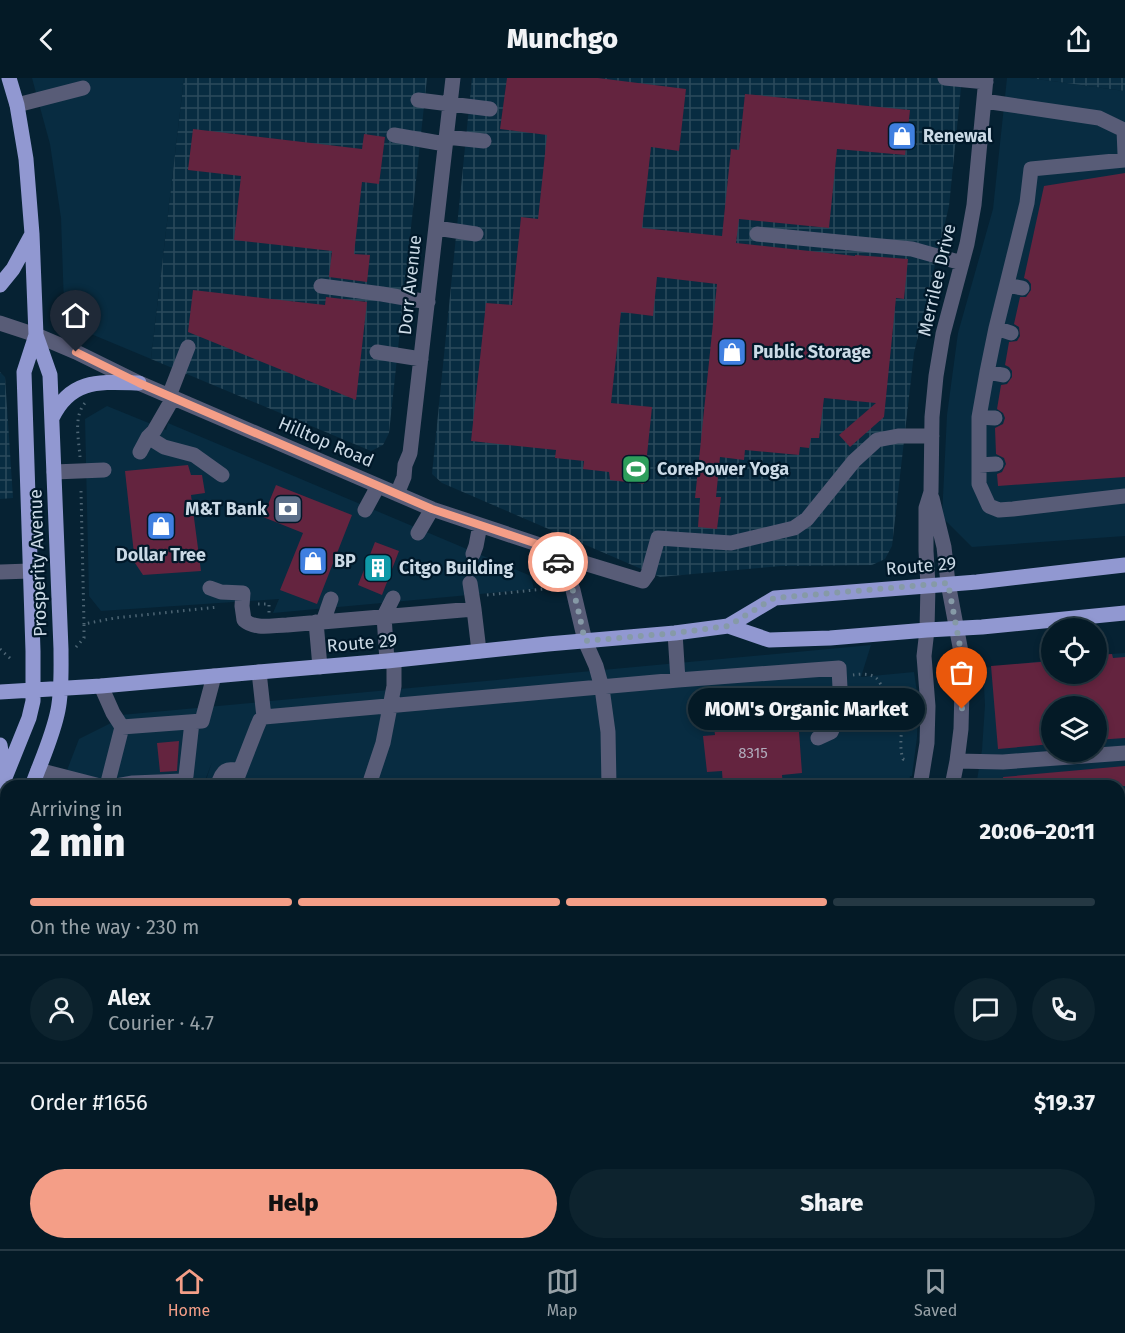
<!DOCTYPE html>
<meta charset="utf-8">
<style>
:root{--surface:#041a26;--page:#0d232e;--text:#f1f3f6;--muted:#97a1a7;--line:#253843;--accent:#f49e87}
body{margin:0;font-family:"Fira Sans",sans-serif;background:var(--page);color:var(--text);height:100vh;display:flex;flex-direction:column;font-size:22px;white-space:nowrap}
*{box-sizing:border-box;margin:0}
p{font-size:20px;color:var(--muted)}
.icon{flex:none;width:33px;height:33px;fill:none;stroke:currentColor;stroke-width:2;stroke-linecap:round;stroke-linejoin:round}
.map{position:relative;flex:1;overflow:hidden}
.side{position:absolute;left:0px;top:702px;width:1125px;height:470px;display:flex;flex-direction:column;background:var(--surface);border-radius:18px 18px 0 0;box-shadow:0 3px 9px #0003,0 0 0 2px var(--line)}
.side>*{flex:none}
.tools{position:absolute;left:1041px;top:540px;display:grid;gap:12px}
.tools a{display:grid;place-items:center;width:66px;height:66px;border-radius:50%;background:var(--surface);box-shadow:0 3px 9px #0003,0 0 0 2px var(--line);font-size:30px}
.pin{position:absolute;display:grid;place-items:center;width:51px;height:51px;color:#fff;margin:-62px -26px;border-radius:50% 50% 50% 0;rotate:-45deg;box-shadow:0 0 6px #0007}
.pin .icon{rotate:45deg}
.courier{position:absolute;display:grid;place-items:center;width:60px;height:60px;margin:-30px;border:4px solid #f49e87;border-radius:50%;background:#fff;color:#222;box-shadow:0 2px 8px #0007}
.bubble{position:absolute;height:42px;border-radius:21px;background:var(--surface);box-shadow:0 3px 9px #0003,0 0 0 2px var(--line);font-size:20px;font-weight:800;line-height:42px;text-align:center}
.overview em{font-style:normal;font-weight:800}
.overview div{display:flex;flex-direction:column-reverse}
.overview{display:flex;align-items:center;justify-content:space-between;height:102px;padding:0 30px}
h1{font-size:39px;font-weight:800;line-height:45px}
.bar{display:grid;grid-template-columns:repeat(4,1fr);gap:9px 6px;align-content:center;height:72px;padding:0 30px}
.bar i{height:8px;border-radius:4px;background:var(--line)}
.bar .selected{background:var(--accent)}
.bar p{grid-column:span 4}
.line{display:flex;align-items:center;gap:15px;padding:0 30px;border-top:2px solid var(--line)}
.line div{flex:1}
.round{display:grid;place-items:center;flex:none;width:63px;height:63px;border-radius:32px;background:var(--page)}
.action{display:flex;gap:12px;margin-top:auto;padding:12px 30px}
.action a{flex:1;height:69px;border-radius:36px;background:var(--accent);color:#111;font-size:24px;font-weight:800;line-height:69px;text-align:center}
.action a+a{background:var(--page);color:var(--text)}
header{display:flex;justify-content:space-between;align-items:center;height:78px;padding:0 30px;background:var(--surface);font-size:27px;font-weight:800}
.dock{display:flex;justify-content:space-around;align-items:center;height:84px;border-top:2px solid var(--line);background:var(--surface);font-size:16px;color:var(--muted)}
.dock a{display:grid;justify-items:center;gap:3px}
.dock .selected{color:var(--accent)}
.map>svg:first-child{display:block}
.built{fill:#082c41;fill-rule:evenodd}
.industrial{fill:url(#industrial-grid)}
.building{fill:#64243f}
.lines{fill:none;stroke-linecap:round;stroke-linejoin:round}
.path{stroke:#4d6574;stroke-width:3;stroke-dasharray:1.5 4.5;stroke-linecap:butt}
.minor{stroke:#585c77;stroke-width:15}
.major{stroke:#9198d1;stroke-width:15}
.done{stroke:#869aa7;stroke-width:6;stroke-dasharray:0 10.8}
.route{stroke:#f49e87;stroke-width:8}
.labels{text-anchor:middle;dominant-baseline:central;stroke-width:4.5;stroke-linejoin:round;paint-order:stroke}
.number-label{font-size:15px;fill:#b1acbc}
.poi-label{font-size:18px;font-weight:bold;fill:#cbdae6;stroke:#001829;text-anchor:start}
.street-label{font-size:18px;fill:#cbdae6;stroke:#001829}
</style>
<header><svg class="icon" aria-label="back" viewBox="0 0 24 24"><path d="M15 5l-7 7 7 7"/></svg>Munchgo<svg class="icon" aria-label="share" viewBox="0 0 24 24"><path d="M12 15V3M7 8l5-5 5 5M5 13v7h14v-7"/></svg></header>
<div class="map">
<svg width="1125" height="1171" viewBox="0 0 1125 1171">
<defs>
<pattern id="industrial-grid" width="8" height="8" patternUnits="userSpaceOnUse" patternTransform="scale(1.5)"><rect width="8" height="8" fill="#082c41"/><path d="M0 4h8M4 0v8" fill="none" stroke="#2b4a5c"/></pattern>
</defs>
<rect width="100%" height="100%" fill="#062233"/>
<!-- built -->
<path class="built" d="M32,0h152l-33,281 -60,-25 -15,-10 -12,-19 -3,-87 -11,-74z
M1007,0h23l95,13v445l-153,11 -30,-30 5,-102 11,-82 35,-124z
M107,328l59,24 2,-7 363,153 3,13 -261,24 6,-14 -178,12 -12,-15 -4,-177z
M871,567l-10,32 53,-5 4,27 -1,38 -5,39h-2l-1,10h-705l8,-24 -9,24h-142l18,-47 34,-17 -3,-6z
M1125,575v366l-6,15v-248h-143l6,-36 3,-45 -2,-37 68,-8 1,14h44l1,-19zM1052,628h44v46h-44z
M6,820v346h737l-2,5h-741v-336z
M785,1166h252l-2,5h-252z"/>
<!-- industrial -->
<path class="industrial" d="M184,0h243l-38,355 -6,12 -12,6 -220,-92z
M472,0h490l-13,128 -35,147 -22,193 -7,13 -13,6 -92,1 -120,11 -218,-94 -10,-9z
M1030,0h95v13z
M0,294l5,5 8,121 -13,1z"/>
<!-- building -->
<path class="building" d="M507,0h91l88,11 -7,62 -28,-4 -9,81 80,8 9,-87 8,1 6,-56 165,16 -5,45 -68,-6 -8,79 -90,-9 -3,24 119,13v-1l53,4 -4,40 -8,-1 -12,119 -34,30 -11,-12 37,-32 -52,-5 -5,40h-8l-2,10 -9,-1 -1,8 -54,-5 -1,10 -24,-3 -4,40h5l-4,32 -19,-2 2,-29h-5l22,-214 -60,-7 -4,39 -32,-4 -10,91 41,4 -8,77 -34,-4 -1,-8 -26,-3 1,-8 -29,-3 1,-8 -85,-9 15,-138 26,2 9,-88 17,2 9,-84 -47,-6z
M193,51l169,20 2,-15 21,3 -6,47 -17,-2 -8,72 16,1 -3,27 -38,-5 3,-26 -98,-11 7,-64 -53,-6z
M1125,95v304l-127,9 -1,-12 5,-2 4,-8 -2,-6 -8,-4 -1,-26 8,-4 2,-6 -2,-5 -6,-4 4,-24 6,-1 5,-7v-6l-3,-4 -4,-2 4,-23 8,-1 3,-5 -1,-9 -5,-3 6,-27h6l5,-7v-6l-3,-4 -4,-2 20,-92z
M193,212l132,15 1,-8 41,5 -11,98 -168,-68z
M188,387l3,10h11l3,18 -14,2 10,76 -58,4 -8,-12 -10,-92z
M276,407l76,30 -35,89 -37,-14 23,-57 -40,-16z
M375,464l24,9 -17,44 -24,-10z
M1112,576l1,4 12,-1v81l-29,2v-34h-44v38l-54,5 -7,-83 61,-5v13h44v-19z
M796,612l6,83 -20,2 1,11h-60l-1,-15 -15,1 -4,-36 12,-1 -2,-16 21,-1 -2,-22z
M179,663l-2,30 -17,1 -3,-29z
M1125,688v20h-121l-1,-9z"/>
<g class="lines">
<!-- path -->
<path class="path" d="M80,379c-1,-17 -7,-40 5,-54
M81,413l3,133
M487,517l57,-6
M258,526h11v9
M76,569l8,-9v-14l31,-6 103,-11
M0,571l11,10
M853,597c7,-1 17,-2 23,3 3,2 5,8 8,11 5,7 13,11 16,18 6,11 -3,35 3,52l5,2"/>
<!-- minor -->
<path class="minor" d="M945,0l41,4
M418,22l72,9
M984,23l115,17 25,12 1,24
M17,27l66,-17
M394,57l51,9
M446,59l38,4
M1125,82l-94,9 -4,34 -31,125 -9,44 -8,45v67l10,22 10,4 14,-1 112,-13
M436,150l40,6
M757,156l155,15 50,14
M1007,207l15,3
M321,208l61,8 46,8
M0,245l36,12 40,17 63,31 293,126 108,36 24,22 9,23 12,51 11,25 6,22 6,44 1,54
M996,250l15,5
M377,274l44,7
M987,294l16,3
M169,318l19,-49
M979,339l16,1
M148,359l16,10 30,8 28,20
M140,374l8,-15 6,-6 19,-33
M979,387l17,-1
M54,394l50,-2
M397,416l7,-17 1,-12 5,-12 43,-375
M932,420l12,49 4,36 13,69 1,36 -1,41 -4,32 -5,25
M365,432l13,-24
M418,455l14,-24
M552,473l22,9 69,21 5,-7 10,-36 73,5 63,-15 13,-9 47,-58 23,-21 21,-4h34
M473,476l3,-8 4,-21
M1,494l29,-1
M470,505l4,26
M210,510l11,4 22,1 -1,13 2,14c11,10 29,5 43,5l187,-16 5,42
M316,544l4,45
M323,544l8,-23
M675,555l3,47
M387,583l-3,-45 9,-18
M259,594l5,45
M101,608l12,27 9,14 -15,59
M122,649l80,-6 12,-45
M957,683l46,1 122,-9
M38,692l62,16
M371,701l12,-36 11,-57v-26
M116,708l17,-3 50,-2 3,-5 6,-54
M217,708c7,-16 6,-17 23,-16
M234,708l23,-59 3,-7 4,-3 414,-37 161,-12 2,40 -10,24 -13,6
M920,708l7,-43 1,-37 -4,-50 3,-26 1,-45 -2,-34v-43l5,-16 1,-75 4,-41 7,-42 24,-90 7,-39 12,-127
M1119,884l6,-18
M1119,915l6,2
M761,1171l2,-5"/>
<!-- major -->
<path class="major" d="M9,0l8,27 9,54 6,75 4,101 14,40 11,274c0,21 1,41 -3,61 -5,26 -17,51 -26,76
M0,207l13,-16 19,-35
M52,340c19,-40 49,-36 87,-35
M728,548l41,14 61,-2 97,-8 55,-3 143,-14
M0,614l101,-6 158,-14 128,-11 161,-17 127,-11 53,-7 47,-28 202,-16 148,-17
M0,667l3,19v11
M0,712l29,-72 4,-17v-50l-9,-279 12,-37
M0,788l6,-15"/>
</g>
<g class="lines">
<!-- done -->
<path class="done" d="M558,484c15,13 22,58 27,79l90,-8 53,-7 46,-28 174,-15 13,69 1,57"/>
<!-- route -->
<path class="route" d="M76,274l63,31 293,126 108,36 18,17"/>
</g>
<!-- icons -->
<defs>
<g id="shop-square" transform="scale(1.5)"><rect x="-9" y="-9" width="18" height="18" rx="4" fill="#3f7fe0" stroke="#001829"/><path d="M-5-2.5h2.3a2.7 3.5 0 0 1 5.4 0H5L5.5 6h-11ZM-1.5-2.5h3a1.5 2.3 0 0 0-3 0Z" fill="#fff"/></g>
<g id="stadium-square" transform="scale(1.5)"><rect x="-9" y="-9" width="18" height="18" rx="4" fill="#2e9e5b" stroke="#001829"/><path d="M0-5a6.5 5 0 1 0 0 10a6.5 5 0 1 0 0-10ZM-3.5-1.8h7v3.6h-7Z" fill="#fff"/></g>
<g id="bank-square" transform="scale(1.5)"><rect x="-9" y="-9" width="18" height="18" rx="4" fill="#5c6f8a" stroke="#001829"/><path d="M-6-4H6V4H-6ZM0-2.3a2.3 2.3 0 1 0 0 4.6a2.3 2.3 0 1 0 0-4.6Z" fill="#fff"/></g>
<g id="building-square" transform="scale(1.5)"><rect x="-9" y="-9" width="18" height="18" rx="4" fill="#0f9aa8" stroke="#001829"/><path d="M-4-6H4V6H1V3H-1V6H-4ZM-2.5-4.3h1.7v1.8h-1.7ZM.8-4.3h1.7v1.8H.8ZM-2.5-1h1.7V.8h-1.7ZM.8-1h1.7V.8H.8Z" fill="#fff"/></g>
</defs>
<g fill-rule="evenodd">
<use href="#shop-square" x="902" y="58"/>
<use href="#shop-square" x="732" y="274"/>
<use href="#stadium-square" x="636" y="391"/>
<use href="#bank-square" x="288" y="431"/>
<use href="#shop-square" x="161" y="448"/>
<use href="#shop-square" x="313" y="483"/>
<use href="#building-square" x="378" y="490"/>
</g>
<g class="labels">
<!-- number labels -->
<g class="number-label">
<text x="753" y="675">8315</text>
</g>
<!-- poi labels -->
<g class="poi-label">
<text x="923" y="58">Renewal</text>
<text x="753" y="274">Public Storage</text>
<text x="657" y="391">CorePower Yoga</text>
<text x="267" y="431" text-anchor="end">M&amp;T Bank</text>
<text x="161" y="477" text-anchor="middle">Dollar Tree</text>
<text x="334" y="483">BP</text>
<text x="399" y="490">Citgo Building</text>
</g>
<!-- street labels -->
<g class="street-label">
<text transform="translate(937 202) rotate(-77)">Merrilee Drive</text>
<text transform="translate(410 207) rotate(-84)">Dorr Avenue</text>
<text transform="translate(326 364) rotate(23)">Hilltop Road</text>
<text transform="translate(38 485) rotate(-92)">Prosperity Avenue</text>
<text transform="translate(921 488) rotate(-5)">Route 29</text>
<text transform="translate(362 565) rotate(-5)">Route 29</text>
</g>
</g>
</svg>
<div class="tools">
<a><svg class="icon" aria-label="locate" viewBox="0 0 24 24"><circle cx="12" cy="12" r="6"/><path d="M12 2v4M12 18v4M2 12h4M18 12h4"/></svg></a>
<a><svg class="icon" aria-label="layers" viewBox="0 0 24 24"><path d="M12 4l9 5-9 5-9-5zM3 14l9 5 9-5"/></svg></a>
</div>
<div class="pin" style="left:962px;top:631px;background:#ea580c"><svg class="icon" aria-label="bag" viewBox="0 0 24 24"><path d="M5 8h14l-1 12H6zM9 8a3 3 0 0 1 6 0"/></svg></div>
<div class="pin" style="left:76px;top:274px;background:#1f2937"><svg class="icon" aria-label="home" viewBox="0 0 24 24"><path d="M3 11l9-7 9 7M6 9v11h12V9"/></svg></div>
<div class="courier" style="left:558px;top:484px"><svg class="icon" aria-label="car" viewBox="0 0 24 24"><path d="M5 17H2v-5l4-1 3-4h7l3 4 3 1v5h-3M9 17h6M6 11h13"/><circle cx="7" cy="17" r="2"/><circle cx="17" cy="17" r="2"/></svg></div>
<div class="bubble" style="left:688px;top:610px;width:237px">MOM's Organic Market</div>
<section class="side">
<div class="overview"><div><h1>2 min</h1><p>Arriving in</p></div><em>20:06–20:11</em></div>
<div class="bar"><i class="selected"></i><i class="selected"></i><i class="selected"></i><i></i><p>On the way · 230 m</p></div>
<div class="line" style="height:108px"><a class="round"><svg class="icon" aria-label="person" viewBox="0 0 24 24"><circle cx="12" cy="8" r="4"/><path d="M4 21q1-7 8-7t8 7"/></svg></a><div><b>Alex</b><p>Courier · 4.7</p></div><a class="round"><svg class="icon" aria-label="chat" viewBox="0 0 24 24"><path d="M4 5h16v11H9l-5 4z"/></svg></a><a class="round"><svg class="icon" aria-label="phone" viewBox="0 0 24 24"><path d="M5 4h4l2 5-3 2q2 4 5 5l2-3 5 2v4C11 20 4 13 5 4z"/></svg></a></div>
<div class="line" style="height:78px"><div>Order #1656</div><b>$19.37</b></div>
<div class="action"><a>Help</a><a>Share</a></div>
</section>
</div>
<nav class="dock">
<a class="selected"><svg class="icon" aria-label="home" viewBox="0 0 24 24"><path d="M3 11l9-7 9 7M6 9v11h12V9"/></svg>Home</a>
<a><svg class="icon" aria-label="map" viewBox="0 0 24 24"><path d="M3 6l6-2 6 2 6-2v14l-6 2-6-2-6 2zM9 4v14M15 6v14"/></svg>Map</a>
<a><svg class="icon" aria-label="saved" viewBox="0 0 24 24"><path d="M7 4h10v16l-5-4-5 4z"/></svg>Saved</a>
</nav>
